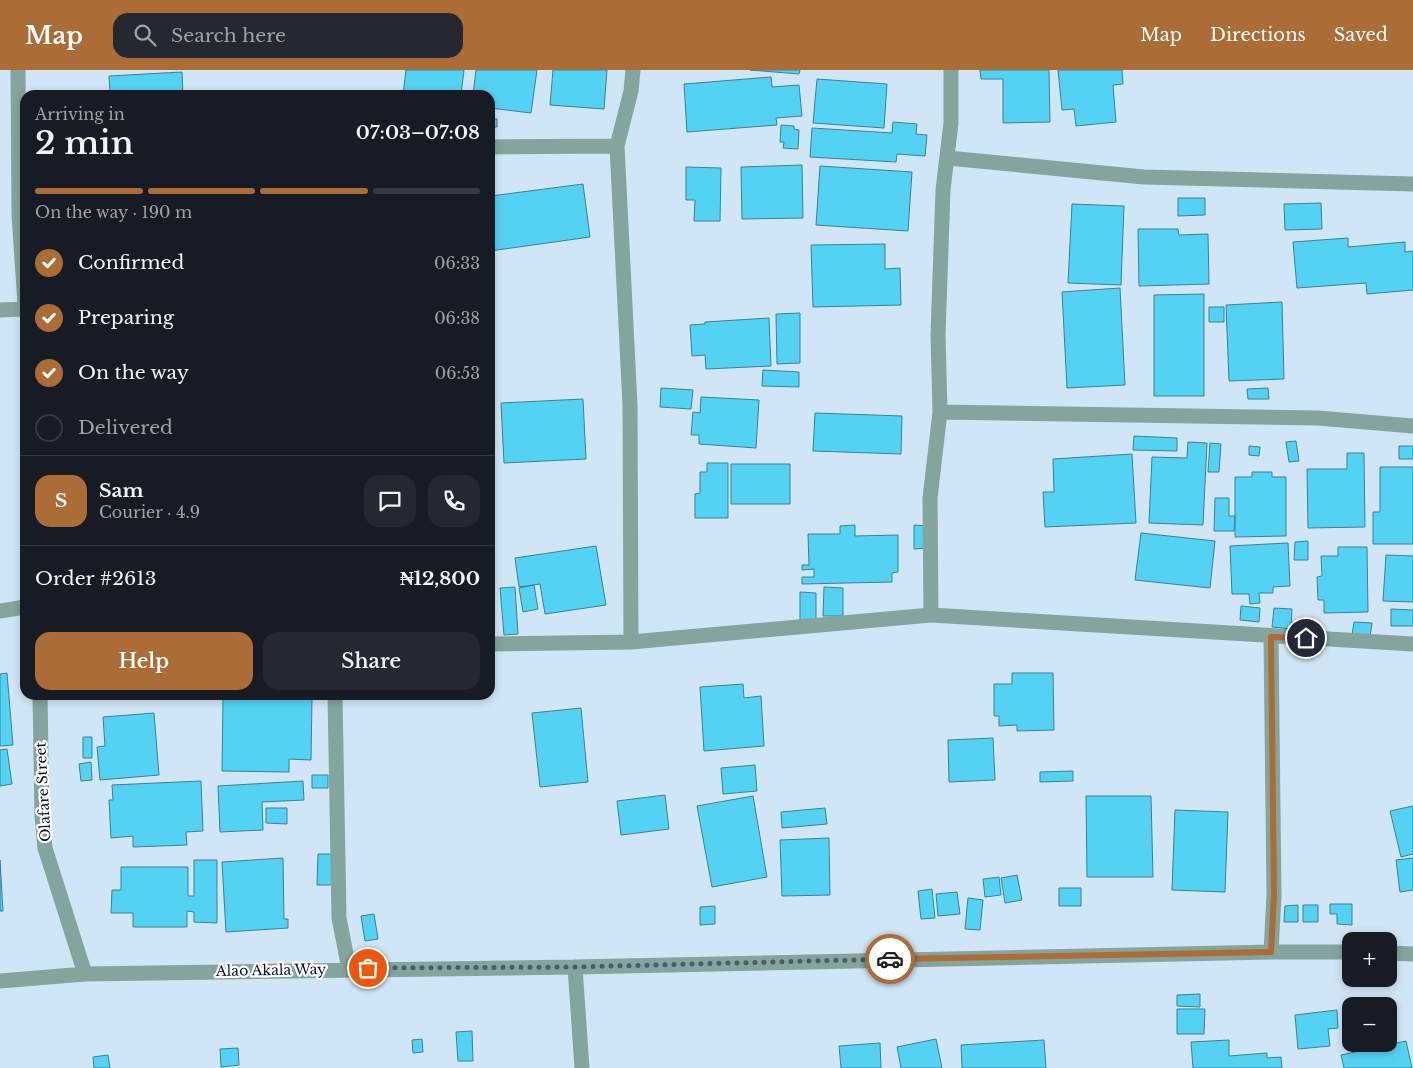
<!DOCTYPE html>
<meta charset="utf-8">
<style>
:root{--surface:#171b24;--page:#242831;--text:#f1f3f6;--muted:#9ea1a6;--line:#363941;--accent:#ac6c35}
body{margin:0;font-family:"Libre Baskerville",serif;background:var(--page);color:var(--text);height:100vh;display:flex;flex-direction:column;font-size:19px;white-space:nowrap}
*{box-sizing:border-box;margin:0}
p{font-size:16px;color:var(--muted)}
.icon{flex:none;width:28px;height:28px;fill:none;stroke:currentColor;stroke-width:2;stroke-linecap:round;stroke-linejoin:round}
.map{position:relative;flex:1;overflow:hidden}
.details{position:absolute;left:20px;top:20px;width:475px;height:610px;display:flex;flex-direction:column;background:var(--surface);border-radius:15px;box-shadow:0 2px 8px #0003}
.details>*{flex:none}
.controls{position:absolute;left:1342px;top:862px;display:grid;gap:10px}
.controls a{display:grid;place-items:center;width:55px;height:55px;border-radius:10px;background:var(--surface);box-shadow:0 2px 8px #0003;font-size:25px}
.pin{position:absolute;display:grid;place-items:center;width:42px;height:42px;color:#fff;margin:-21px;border:2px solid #fff;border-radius:50%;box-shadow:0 1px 5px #0007}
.courier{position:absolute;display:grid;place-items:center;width:50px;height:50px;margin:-25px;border:4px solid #ac6c35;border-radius:50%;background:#fff;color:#222;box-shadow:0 1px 6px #0007}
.head em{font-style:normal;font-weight:600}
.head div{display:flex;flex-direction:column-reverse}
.head{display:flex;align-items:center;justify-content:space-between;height:85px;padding:0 15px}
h1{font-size:32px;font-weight:600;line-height:38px}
.bar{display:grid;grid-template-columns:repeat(4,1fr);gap:8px 5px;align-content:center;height:60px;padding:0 15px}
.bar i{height:6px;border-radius:4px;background:var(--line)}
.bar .current{background:var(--accent)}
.bar p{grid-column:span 4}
.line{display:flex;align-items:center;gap:12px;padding:0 15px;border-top:1px solid var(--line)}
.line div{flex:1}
.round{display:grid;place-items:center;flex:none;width:52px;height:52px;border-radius:15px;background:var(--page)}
ol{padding:0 15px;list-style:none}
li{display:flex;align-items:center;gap:15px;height:55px}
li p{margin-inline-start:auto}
li .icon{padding:5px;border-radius:50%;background:var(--accent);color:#fff;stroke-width:4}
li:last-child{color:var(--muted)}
li i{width:28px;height:28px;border:2px solid var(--line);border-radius:50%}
.button{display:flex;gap:10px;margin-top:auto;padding:10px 15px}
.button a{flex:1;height:58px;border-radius:15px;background:var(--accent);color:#fff;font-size:20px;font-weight:600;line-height:58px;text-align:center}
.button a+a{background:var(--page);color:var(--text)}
header{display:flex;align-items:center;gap:30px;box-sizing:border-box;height:70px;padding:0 25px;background:var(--accent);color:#fff}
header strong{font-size:24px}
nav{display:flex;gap:28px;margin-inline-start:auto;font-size:18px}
.search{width:350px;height:45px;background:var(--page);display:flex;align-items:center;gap:12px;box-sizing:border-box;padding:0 18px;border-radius:15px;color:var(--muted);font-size:19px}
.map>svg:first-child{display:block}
.building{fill:#54d2f4;stroke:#378297}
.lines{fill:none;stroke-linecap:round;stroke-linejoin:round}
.minor{stroke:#85a49d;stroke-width:15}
.done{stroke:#495c6a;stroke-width:5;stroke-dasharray:0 9}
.route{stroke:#ac6c35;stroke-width:6}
.labels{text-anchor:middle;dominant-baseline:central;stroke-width:4.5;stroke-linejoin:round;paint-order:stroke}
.street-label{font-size:14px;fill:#00121f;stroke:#fff}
</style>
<header>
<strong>Map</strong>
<div class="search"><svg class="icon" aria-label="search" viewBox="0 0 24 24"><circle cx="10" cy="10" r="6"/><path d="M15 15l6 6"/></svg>Search here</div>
<nav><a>Map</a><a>Directions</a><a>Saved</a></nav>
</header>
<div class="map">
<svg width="1413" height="998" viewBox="0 0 1413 998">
<rect width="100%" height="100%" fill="#d0e6f6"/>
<!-- building -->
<path class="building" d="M406,0h58l-3,25h-58z
M476,0h61l-6,43 -41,-5v-13h-17z
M553,0h54l-3,39 -54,-4z
M750,0h50l-1,4z
M980,0h69l1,52 -47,1v-44h-22z
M1058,0h64l1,14 -10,1 3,37 -40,4 -2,-17 -12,1z
M182,2l1,23h-96v-2l23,-1 -1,-16z
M771,7l1,10 27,-2 3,31 -26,2 1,7 -90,7 -3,-48z
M817,9l70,5 -3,44 -71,-5z
M490,49h7v8h-7z
M893,52l24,2 -1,10 11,1 -2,21 -28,-2 -1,8 -86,-5 2,-29 80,5z
M781,55l13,1v3l5,1 -1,19 -15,-1 1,-6h-4z
M802,95l1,53 -61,1 -1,-52z
M820,96l92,6 -4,59 -92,-6z
M686,97l35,1 -1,53h-26l1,-21h-9z
M583,114l7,53 -100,14 1,-55z
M1178,128h27v17l-27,1z
M1321,133l1,26 -37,1 -1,-26z
M1072,134l52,2 -3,79 -53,-2z
M1138,159h40l1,6 29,-1 1,50 -70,2z
M1348,168v9l57,-5v10l8,-1v39l-46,4 -1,-11 -69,5 -4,-46z
M885,174v25l15,-1 1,37 -88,2 -2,-62z
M1120,218l5,97 -58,3 -5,-96z
M1204,224v102h-50v-101z
M1282,232l2,77 -55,2 -3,-76z
M1209,237h15v15h-15z
M800,243v50l-23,1 -1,-50z
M769,248l2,48 -65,3 -1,-14 -13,1 -2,-31 15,-1v-2z
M763,300l36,2v15l-37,-1z
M661,318l32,2 -2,19 -31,-2z
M1268,318l1,11h-21l-1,-10z
M701,327l58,3 -3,48 -57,-4v-9h-8l2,-23 7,1z
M583,329l3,60 -82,4 -3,-60z
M815,343l87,3 -1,38 -88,-3z
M1134,366l43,2v13l-44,-1z
M1296,371l3,20 -10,1 -3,-20z
M1188,372l19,1 -4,82 -54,-2 3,-66 35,1z
M1210,373l11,1 -2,28h-11z
M1249,376l11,1 -1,9 -10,-1z
M1399,376h14v13h-14z
M1347,383h17l1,74 -57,1 -1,-59h40z
M1132,384l4,69 -91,4 -2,-35h11l-1,-33z
M707,393h21v55h-33v-24l5,-1v-21h7z
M731,394h59v40h-59z
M1380,397h33v77h-40v-32h7z
M1252,402h20v5h14v59l-51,1v-60h17z
M490,412l2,41h-2z
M1215,428h14v18h6l-1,15h-20z
M855,455v11l43,-1v37l-6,1v9l-90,2v-7h12v-8l-12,1v-5h7l-1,-31h32v-8z
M914,455l13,1v22l-13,1z
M1141,463l74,8 -5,47 -75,-8z
M1308,471v19h-14l1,-18z
M1288,473l2,43 -17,1v6h-14l1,10 -10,1 -1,-10h-17l-2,-48z
M596,476l10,59 -61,9 -5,-30 -21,3 -4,-29z
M1338,477h29l1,65 -44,1v-13h-6l-1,-23 5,-1 -1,-20h17z
M1386,485l27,1v46l-30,-1z
M534,515l4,24 -15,3 -4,-24z
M515,517l3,47 -14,1 -4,-47z
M824,517l19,1v28h-20z
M800,522l16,1v27h-16z
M1241,536l19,2 -1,14 -19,-2z
M1274,538l18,1 -1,20 -19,-2z
M1391,539l22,1v16h-22z
M1354,552l18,1 -2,14 -18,-2z
M7,603l6,72 -13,1v-72z
M1012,603h41l1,57 -37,1v-6l-18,1v-10h-5v-32h18z
M743,614l1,14 17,-2 3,50 -60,5 -4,-64z
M308,625h20v3h-20z
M223,628l89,1 -1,61 -22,-1v13l-67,-1z
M581,638l7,74 -48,5 -8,-74z
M154,643l5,62 -59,5 -3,-33 8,-1 -2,-29z
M83,667h9v21h-9z
M993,668l2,42 -46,2 -1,-42z
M7,679l5,35 -12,2v-36z
M91,692l1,18 -11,1 -2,-17z
M755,695l2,26 -34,3 -2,-26z
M1073,701v10l-33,1v-10z
M312,705h16v13h-16z
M201,711l2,50 -17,1 1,13 -54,2v-11l-22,2 -2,-38h4l-1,-15z
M303,711l1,19 -42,2 1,28 -43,2 -2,-46z
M665,725l4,34 -48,6 -4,-34z
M753,726l14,81 -55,10 -15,-81z
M1086,726h65l2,81h-66z
M1413,736v48l-12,3 -11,-46z
M266,738h21v16l-21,-1z
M825,738l2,16 -45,4 -1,-16z
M1175,740l53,2 -3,80 -53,-2z
M829,768l1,57 -48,1 -2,-56z
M318,784h16v31h-17z
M283,788l1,61h4v9l-62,4 -4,-70z
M1413,788v32l-13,2 -4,-32z
M0,790l3,51h-3z
M194,790h23v63l-23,-1v-10l-7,-1v16h-54v-14h-22l1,-23h9v-23h67v29h6z
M1017,805l5,25 -17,3 -4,-25z
M999,807l2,18 -16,2 -2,-18z
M1059,818h22v18h-22z
M932,819l3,29 -14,1 -3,-28z
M957,822l3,22 -22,2 -2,-22z
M968,828l15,2 -3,30 -15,-1z
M1330,834h22v21l-15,-1v-10h-7z
M1298,835v17h-14l1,-16z
M1303,835h15v17h-15z
M715,836v18l-15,1v-18z
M374,844l4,25 -13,2 -4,-25z
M1200,924v13l-23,-1v-11z
M1177,939h28l-1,25h-27z
M1337,940l1,18 -10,1 2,17 -32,3 -3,-34z
M472,961l1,30h-15l-2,-29z
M422,969l1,13 -10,1 -1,-13z
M936,969l6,29h-41l-4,-21z
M1044,970l2,28h-84l-1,-23z
M1229,970v16l38,-3v5l14,-1 1,11h-89l-2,-26z
M1406,971l6,27h-68l-3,-13z
M880,973l1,25h-40l-2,-22z
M238,978l1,17 -18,2 -1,-18z
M108,985l2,13h-16l-1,-11z"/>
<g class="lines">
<!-- minor -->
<path class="minor" d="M18,0l1,145 6,89
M490,77l127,-1
M948,88l196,19 269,7
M0,240l25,-1
M940,342l378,6 95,8
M0,541l25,-4
M931,545l-1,-117 10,-86 -2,-77 5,-145 8,-67v-53
M1271,567l3,258 -3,57
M631,572l-1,-237 -13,-259 14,-55 2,-21
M490,574l141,-2 300,-27 482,29
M40,625l2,121 3,32 40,126
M335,625l4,223 10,51
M1389,883l24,1
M575,897l7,101
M0,911l85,-7 490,-7 696,-15h80"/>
</g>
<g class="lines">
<!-- done -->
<path class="done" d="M368,898l207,-1 315,-8"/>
<!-- route -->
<path class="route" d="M890,889l381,-7 3,-57 -3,-258 35,1"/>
</g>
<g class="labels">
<!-- street labels -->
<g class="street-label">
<text transform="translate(43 722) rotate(-93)">Olafare Street</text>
<text transform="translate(271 900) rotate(-1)">Alao Akala Way</text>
</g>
</g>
</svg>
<div class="controls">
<a>+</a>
<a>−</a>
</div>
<div class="pin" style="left:368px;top:898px;background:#ea580c"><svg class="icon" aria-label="bag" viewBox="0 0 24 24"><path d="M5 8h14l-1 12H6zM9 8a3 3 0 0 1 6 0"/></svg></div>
<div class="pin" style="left:1306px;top:568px;background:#1f2937"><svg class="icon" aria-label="home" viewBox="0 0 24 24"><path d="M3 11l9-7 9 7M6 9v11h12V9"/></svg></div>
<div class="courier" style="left:890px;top:889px"><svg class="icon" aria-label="car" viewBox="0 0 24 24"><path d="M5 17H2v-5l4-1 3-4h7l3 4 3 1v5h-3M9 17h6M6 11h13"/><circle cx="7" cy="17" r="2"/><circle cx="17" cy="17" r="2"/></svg></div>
<section class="details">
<div class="head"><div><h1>2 min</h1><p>Arriving in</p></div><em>07:03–07:08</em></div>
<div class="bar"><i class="current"></i><i class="current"></i><i class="current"></i><i></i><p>On the way · 190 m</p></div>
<ol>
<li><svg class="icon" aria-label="check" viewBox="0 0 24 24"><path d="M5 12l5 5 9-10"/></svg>Confirmed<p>06:33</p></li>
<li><svg class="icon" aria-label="check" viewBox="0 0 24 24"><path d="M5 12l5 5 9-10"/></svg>Preparing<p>06:38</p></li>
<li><svg class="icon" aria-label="check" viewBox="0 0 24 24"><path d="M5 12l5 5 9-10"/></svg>On the way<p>06:53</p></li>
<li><i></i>Delivered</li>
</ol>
<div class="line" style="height:90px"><b class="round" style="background:var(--accent);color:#fff">S</b><div><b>Sam</b><p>Courier · 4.9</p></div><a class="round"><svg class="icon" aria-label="chat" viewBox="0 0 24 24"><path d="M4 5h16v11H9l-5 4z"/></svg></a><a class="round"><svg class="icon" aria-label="phone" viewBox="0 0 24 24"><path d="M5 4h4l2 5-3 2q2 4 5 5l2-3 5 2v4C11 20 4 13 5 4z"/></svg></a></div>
<div class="line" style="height:65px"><div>Order #2613</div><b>₦12,800</b></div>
<div class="button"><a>Help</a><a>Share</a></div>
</section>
</div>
